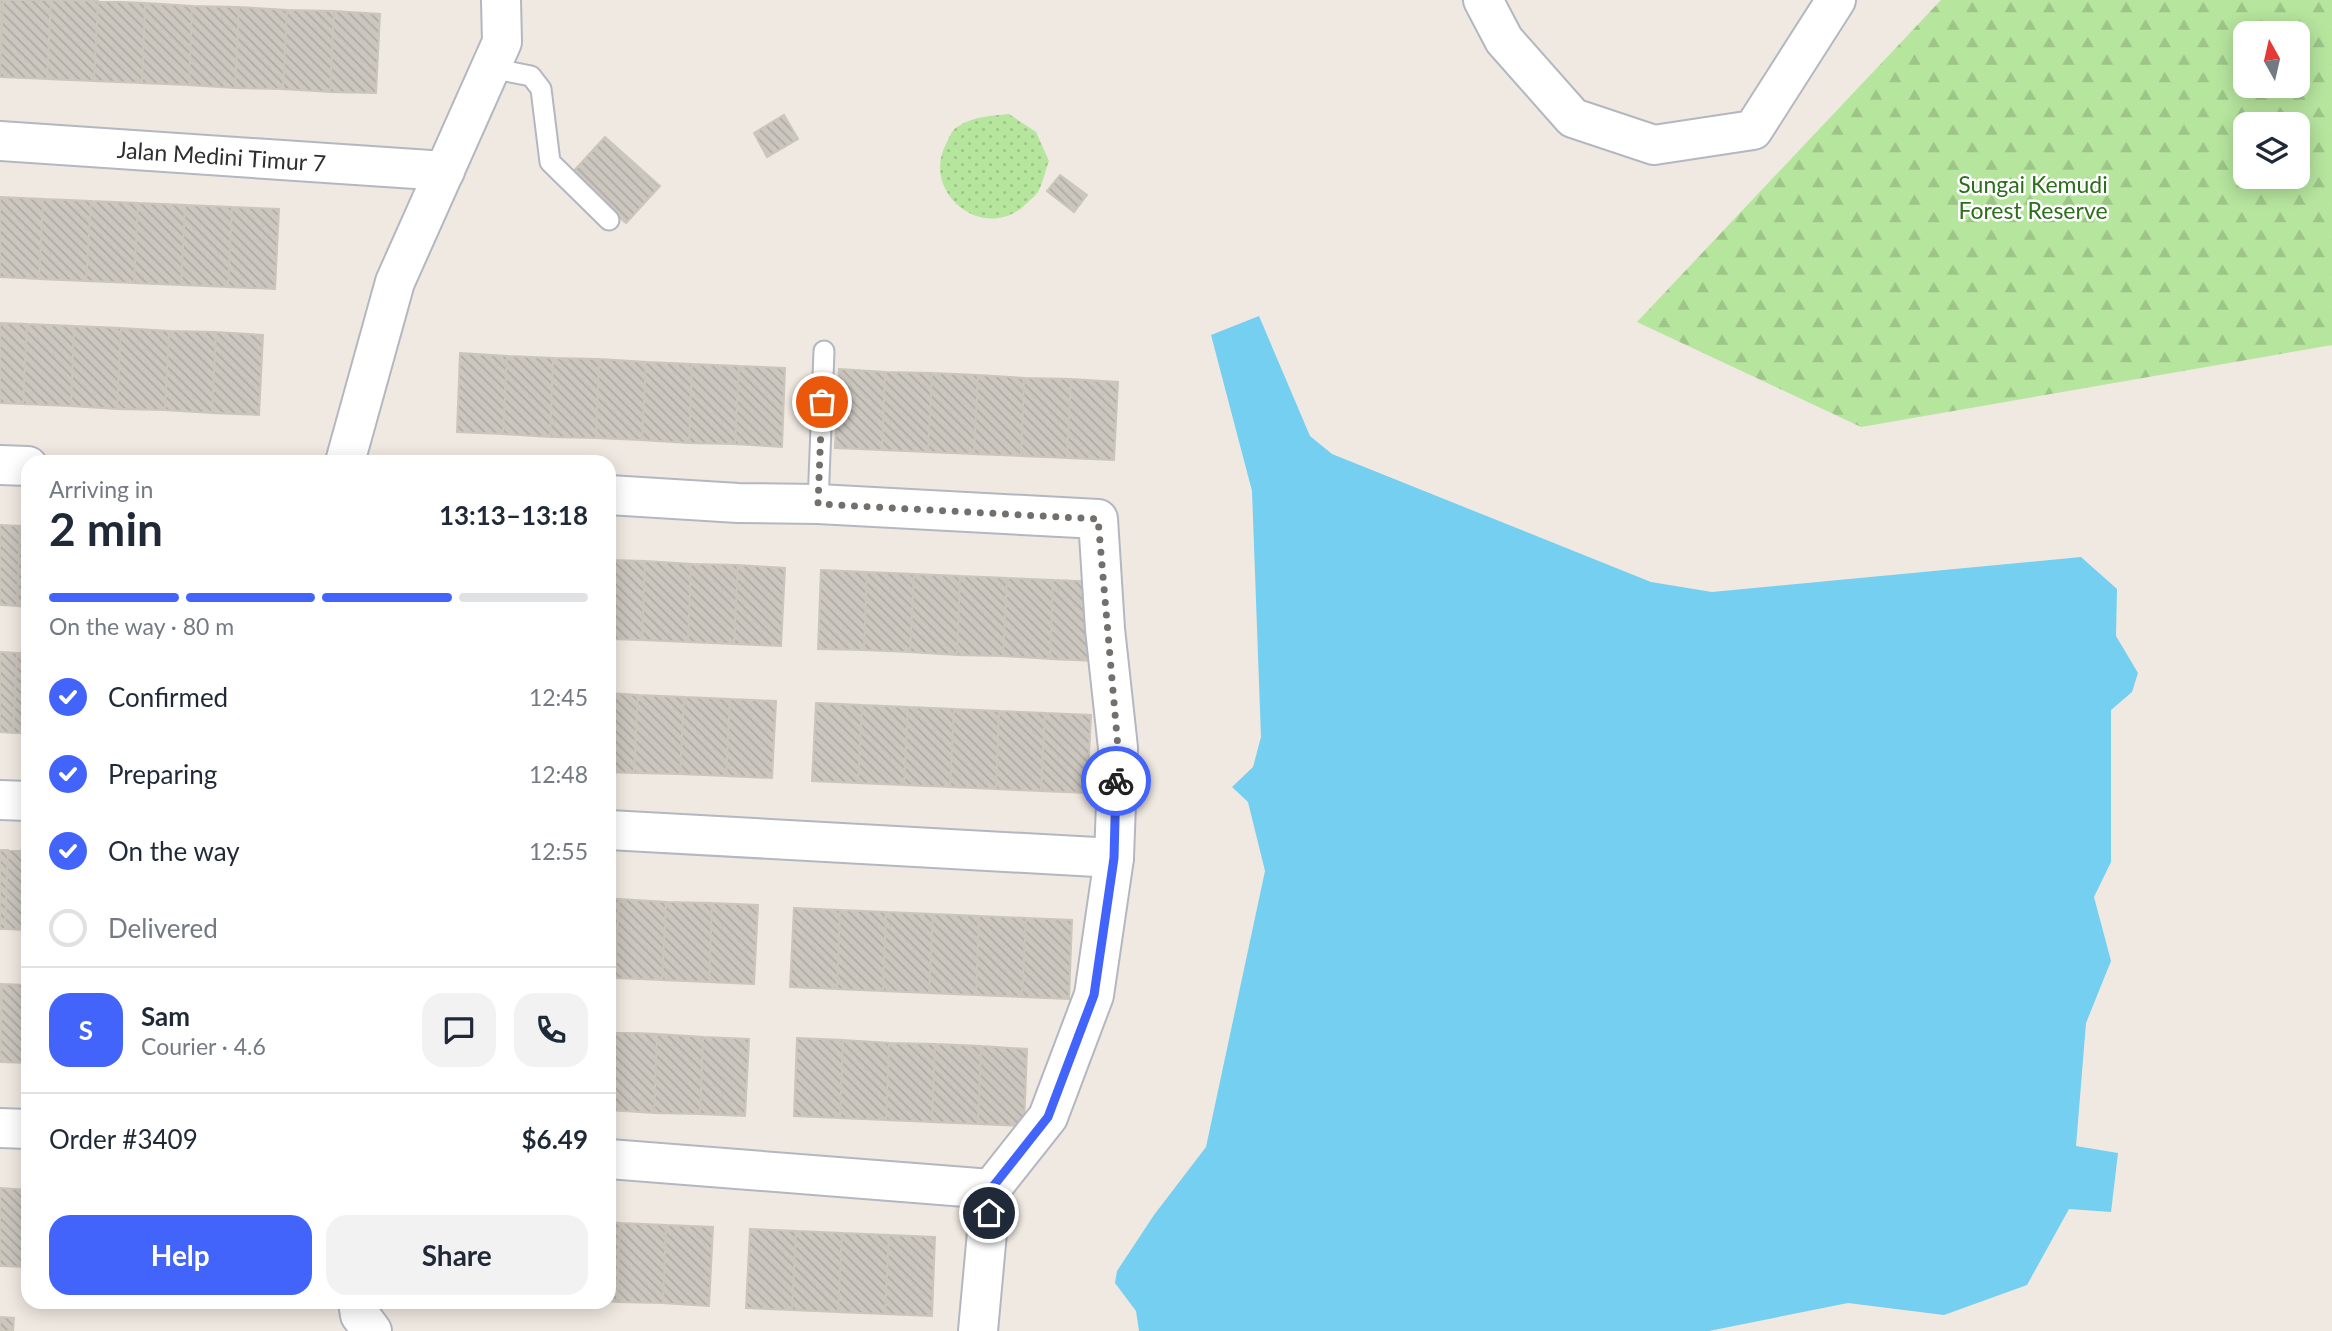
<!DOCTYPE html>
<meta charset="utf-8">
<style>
:root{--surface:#fff;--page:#f2f2f3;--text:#1f2937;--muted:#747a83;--line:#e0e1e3;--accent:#4264fb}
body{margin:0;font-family:Lato,sans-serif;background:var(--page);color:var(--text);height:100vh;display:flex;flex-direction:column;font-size:26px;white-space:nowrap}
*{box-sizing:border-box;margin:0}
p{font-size:23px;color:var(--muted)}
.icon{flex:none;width:38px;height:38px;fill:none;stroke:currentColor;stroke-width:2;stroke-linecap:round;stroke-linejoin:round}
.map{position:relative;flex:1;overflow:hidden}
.drawer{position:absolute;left:21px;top:455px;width:595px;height:854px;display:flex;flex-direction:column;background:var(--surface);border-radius:21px;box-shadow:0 4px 18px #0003}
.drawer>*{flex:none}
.needle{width:46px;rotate:352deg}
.fabs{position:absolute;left:2233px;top:21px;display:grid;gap:14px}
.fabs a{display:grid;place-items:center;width:77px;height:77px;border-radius:14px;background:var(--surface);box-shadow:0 4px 18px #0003;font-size:35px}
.pin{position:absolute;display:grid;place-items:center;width:60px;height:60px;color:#fff;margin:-30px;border:4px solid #fff;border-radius:50%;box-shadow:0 2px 7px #0007}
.courier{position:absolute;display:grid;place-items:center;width:70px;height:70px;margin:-35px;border:5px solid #4264fb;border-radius:50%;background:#fff;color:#222;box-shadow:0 2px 9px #0007}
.overview em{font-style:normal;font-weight:700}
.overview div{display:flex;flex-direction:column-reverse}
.overview{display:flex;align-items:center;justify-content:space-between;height:119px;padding:0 28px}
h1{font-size:46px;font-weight:700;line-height:52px}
.bar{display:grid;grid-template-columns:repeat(4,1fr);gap:10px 7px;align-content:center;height:84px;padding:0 28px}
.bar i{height:9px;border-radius:5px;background:var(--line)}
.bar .selected{background:var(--accent)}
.bar p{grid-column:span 4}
.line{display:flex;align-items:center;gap:18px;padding:0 28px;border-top:2px solid var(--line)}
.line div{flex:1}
.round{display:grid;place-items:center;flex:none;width:74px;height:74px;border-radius:21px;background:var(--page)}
ol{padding:0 28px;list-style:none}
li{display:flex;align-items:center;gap:21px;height:77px}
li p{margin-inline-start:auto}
li .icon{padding:7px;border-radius:50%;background:var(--accent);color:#fff;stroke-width:4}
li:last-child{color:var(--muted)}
li i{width:38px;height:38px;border:4px solid var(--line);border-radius:50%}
.cta{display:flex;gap:14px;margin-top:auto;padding:14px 28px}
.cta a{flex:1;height:80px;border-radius:21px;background:var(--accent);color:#fff;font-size:28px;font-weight:700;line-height:80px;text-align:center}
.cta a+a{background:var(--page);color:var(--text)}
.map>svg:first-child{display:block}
.forest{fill:url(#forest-firs);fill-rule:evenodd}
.park{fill:url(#park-dots)}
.water{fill:#75cff0}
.building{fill:url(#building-back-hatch);stroke:#cbc5ba;stroke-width:2}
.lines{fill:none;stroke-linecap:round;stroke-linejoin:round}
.lane-casing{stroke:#b4b7c1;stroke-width:23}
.street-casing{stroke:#b4b7c1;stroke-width:42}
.lane{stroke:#fff;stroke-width:19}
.street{stroke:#fff;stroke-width:38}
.done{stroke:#726f6d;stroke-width:7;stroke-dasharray:0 12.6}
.route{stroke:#4264fb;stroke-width:9}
.labels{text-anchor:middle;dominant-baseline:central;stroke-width:5;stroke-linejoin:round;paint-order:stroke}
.street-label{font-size:23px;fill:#2e2e2e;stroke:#fff}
.park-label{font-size:23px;fill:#2c6e1b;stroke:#fff}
</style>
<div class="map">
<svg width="2332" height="1331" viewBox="0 0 2332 1331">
<defs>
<pattern id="forest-firs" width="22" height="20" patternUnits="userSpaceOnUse" patternTransform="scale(1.75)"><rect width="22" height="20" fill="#b6e59e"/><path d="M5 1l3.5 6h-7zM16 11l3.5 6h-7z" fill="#9dc588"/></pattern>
<pattern id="park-dots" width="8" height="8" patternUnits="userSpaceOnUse" patternTransform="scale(1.75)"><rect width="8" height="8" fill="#b6e59e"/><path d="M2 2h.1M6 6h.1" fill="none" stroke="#9dc588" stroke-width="1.8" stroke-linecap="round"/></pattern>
<pattern id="building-back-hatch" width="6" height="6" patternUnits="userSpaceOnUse" patternTransform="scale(1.75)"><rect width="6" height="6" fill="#cbc7bf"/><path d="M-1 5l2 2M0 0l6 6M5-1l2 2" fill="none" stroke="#afaba4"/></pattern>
</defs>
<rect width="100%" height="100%" fill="#efe9e1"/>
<!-- forest -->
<path class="forest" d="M1941,0h391v345l-471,82 -224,-105zM2245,33h53v53h-53zM2245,124h53v53h-53z"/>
<!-- park -->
<path class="park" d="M1009,114l27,18 13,29c-4,10 -6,22 -11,31 -3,4 -8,8 -11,11 -41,42 -107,-9 -81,-59 3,-6 6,-14 11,-17 17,-11 34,-11 52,-13z"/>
<!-- water -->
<path class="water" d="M1259,316l51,120 22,18 319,128 61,10 369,-35 36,32 -1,47 22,37 -6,19 -21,18v152l-17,35 17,64 -25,62 -10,123 42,7 -7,59 -42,-3 -42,76 -83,30 -96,-12 -139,28h-570l-3,-20 -21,-28 2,-12 37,-56 52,-68 59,-276 -17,-69 -16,-15 21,-20 8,-30 -9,-246 -41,-156z"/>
<!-- building -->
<path class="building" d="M0,0h3l-3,76z
M3,0h48l-4,79 -47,-2z
M51,0l47,1 -4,80 -47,-2z
M98,1l47,2 -3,80 -48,-2z
M145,3l47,3 -3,79 -47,-2z
M192,6l47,1 -4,81 -46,-3z
M239,7l48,3 -4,79 -48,-1z
M287,10l47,1 -4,81 -47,-3z
M334,11l46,3 -4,79 -46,-1z
M784,115l14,24 -31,18 -13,-24z
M605,137l55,49 -34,37 -55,-49z
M1060,175l27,20 -13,17 -27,-21z
M0,197l43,2 -4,80 -39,-2z
M43,199l48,2 -5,80 -47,-2z
M91,201l47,2 -4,80 -48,-2z
M138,203l47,2 -4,80 -47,-2z
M185,205l47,2 -4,80 -47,-2z
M232,207l47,2 -4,80 -47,-2z
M0,323l27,1 -4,80 -23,-1z
M27,324l47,2 -3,80 -48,-2z
M74,326l47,2 -4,81 -46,-3z
M121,328l48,3 -4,79 -48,-1z
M169,331l47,1 -4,81 -47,-3z
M216,332l47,3 -4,80 -47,-2z
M460,353l47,3 -4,78 -46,-2z
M507,356l46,2 -3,79 -47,-3z
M553,358l46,1 -3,79 -46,-1z
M599,359l47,3 -4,78 -46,-2z
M646,362l46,2 -3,79 -47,-3z
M692,364l47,2 -4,78 -46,-1z
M739,366l46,2 -3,79 -47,-3z
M839,369l46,3 -3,78 -47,-2z
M885,372l47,1 -4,79 -46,-2z
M932,373l46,2 -4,79 -46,-2z
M978,375l46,3 -3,78 -47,-2z
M1024,378l47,1 -4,79 -46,-2z
M1071,379l47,3 -4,78 -47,-2z
M0,525l20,1 -3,80 -17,-1z
M20,526l8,1v80l-11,-1z
M609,560l36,1 -3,79 -33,-1z
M645,561l46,3 -3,78 -46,-2z
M691,564l47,1 -4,79 -46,-2z
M738,565l47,3 -4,78 -47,-2z
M821,570l46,2 -3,78 -46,-1z
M867,572l47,2 -4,78 -46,-2z
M914,574l46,2 -3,79 -47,-3z
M960,576l47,2 -4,78 -46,-1z
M1007,578l46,2 -3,79 -47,-3z
M1053,580l46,2 -3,79 -46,-2z
M0,652l17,1 -4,80 -13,-1z
M17,653h11v80h-15z
M609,693l29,2 -4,78 -25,-1z
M638,695l46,2 -4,77 -46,-1z
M684,697l46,2 -4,77 -46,-2z
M730,699l46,2 -4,77 -46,-2z
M816,703l46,2 -4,78 -46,-2z
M862,705l46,2 -4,78 -46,-2z
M908,707l46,2 -4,78 -46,-2z
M954,709l45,2 -3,78 -46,-2z
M999,711l46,2 -4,78 -45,-2z
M1045,713l46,2 -4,78 -46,-2z
M0,850h8l-3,79h-5z
M8,850l20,1v79l-23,-1z
M609,899h10l-4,79 -6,-1z
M619,899l47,3 -4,78 -47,-2z
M666,902l46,1 -3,79 -47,-2z
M712,903l46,2 -4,79 -45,-2z
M794,908l46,2 -3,79 -47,-2z
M840,910l46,2 -3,79 -46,-2z
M886,912l47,2 -4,79 -46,-2z
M933,914l46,2 -3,79 -47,-2z
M979,916l47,2 -4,79 -46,-2z
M1026,918l46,2 -3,79 -47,-2z
M0,984h2l-2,45z
M2,984l26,1v78l-28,-1z
M609,1032h3l-3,52z
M612,1032l45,2 -3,79 -45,-3z
M657,1034l46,3 -3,77 -46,-1z
M703,1037l46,2 -4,77 -45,-2z
M797,1038l46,2 -3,78 -46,-2z
M843,1040l46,3 -3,77 -46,-2z
M889,1043l46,1 -3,78 -46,-2z
M935,1044l46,2 -3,78 -46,-2z
M981,1046l46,3 -3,77 -46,-2z
M0,1188l28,2v77l-28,-1z
M609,1222l11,1 -3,79 -8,-1z
M620,1223l46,2 -3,78 -46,-1z
M666,1225l47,2 -4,79 -46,-3z
M750,1229l46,2 -4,79 -46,-2z
M796,1231l46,2 -4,79 -46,-2z
M842,1233l47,2 -4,79 -47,-2z
M889,1235l46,2 -3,79 -47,-2z
M0,1317l14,1 -1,13h-13z"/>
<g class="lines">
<!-- lane casing -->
<g class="lane-casing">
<path id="lane" d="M490,68l41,8 10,13 9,73 59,58
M818,504l6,-153"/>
</g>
<!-- street casing -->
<g class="street-casing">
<g id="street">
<path d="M1483,0l21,40 69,78 81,27 99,-15 83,-130"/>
<path id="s1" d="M0,141l445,30"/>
<path d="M345,462l50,-180 107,-240 -1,-42"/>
<path d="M0,465l28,1"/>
<path d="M609,495l129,8 80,1 280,15 7,110 13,119 -4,110 -20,137 -46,122 -57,72 -13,142"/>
<path d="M0,800l28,1"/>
<path d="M609,830l505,28"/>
<path d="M0,1128l28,1"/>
<path d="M609,1159l382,30"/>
<path d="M358,1302l2,13 12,16"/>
</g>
</g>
<!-- lane -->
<use href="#lane" class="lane"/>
<!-- street -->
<use href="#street" class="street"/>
</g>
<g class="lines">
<!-- done -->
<path class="done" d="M822,402l-4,102 280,15 20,229 -2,33"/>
<!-- route -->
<path class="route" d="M989,1213l2,-24 57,-72 46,-122 20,-137 2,-77"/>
</g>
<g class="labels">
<!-- street labels -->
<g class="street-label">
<text stroke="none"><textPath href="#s1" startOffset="222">Jalan Medini Timur 7</textPath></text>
</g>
<!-- park labels -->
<g class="park-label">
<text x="2033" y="184">Sungai Kemudi<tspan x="2033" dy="26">Forest Reserve</tspan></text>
</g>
</g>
</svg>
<div class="fabs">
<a><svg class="needle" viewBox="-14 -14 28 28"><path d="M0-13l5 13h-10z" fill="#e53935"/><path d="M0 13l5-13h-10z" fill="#747a83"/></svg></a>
<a><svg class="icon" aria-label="layers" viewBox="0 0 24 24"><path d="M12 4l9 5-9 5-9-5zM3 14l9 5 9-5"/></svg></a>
</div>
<div class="pin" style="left:822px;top:402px;background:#ea580c"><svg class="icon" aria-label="bag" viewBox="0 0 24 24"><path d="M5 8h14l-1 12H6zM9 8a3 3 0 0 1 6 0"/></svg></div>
<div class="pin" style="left:989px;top:1213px;background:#1f2937"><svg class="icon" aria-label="home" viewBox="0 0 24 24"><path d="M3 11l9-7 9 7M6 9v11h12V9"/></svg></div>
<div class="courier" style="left:1116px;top:781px"><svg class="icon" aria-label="bike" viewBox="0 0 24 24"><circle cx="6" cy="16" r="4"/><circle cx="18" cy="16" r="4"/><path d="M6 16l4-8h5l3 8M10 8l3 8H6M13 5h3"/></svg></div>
<section class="drawer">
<div class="overview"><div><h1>2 min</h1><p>Arriving in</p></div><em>13:13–13:18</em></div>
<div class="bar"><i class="selected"></i><i class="selected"></i><i class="selected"></i><i></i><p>On the way · 80 m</p></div>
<ol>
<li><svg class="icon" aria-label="check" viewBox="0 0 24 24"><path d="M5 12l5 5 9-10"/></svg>Confirmed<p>12:45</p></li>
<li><svg class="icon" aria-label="check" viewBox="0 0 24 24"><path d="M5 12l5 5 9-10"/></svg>Preparing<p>12:48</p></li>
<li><svg class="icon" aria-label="check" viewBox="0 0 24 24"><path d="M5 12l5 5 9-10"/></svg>On the way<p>12:55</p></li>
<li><i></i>Delivered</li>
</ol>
<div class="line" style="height:126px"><b class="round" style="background:var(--accent);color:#fff">S</b><div><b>Sam</b><p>Courier · 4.6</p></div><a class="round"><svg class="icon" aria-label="chat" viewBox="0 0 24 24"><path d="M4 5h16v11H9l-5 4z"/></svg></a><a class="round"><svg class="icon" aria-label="phone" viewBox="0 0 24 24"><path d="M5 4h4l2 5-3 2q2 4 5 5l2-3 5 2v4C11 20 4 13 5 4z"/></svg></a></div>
<div class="line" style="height:91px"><div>Order #3409</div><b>$6.49</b></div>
<div class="cta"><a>Help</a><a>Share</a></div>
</section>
</div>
